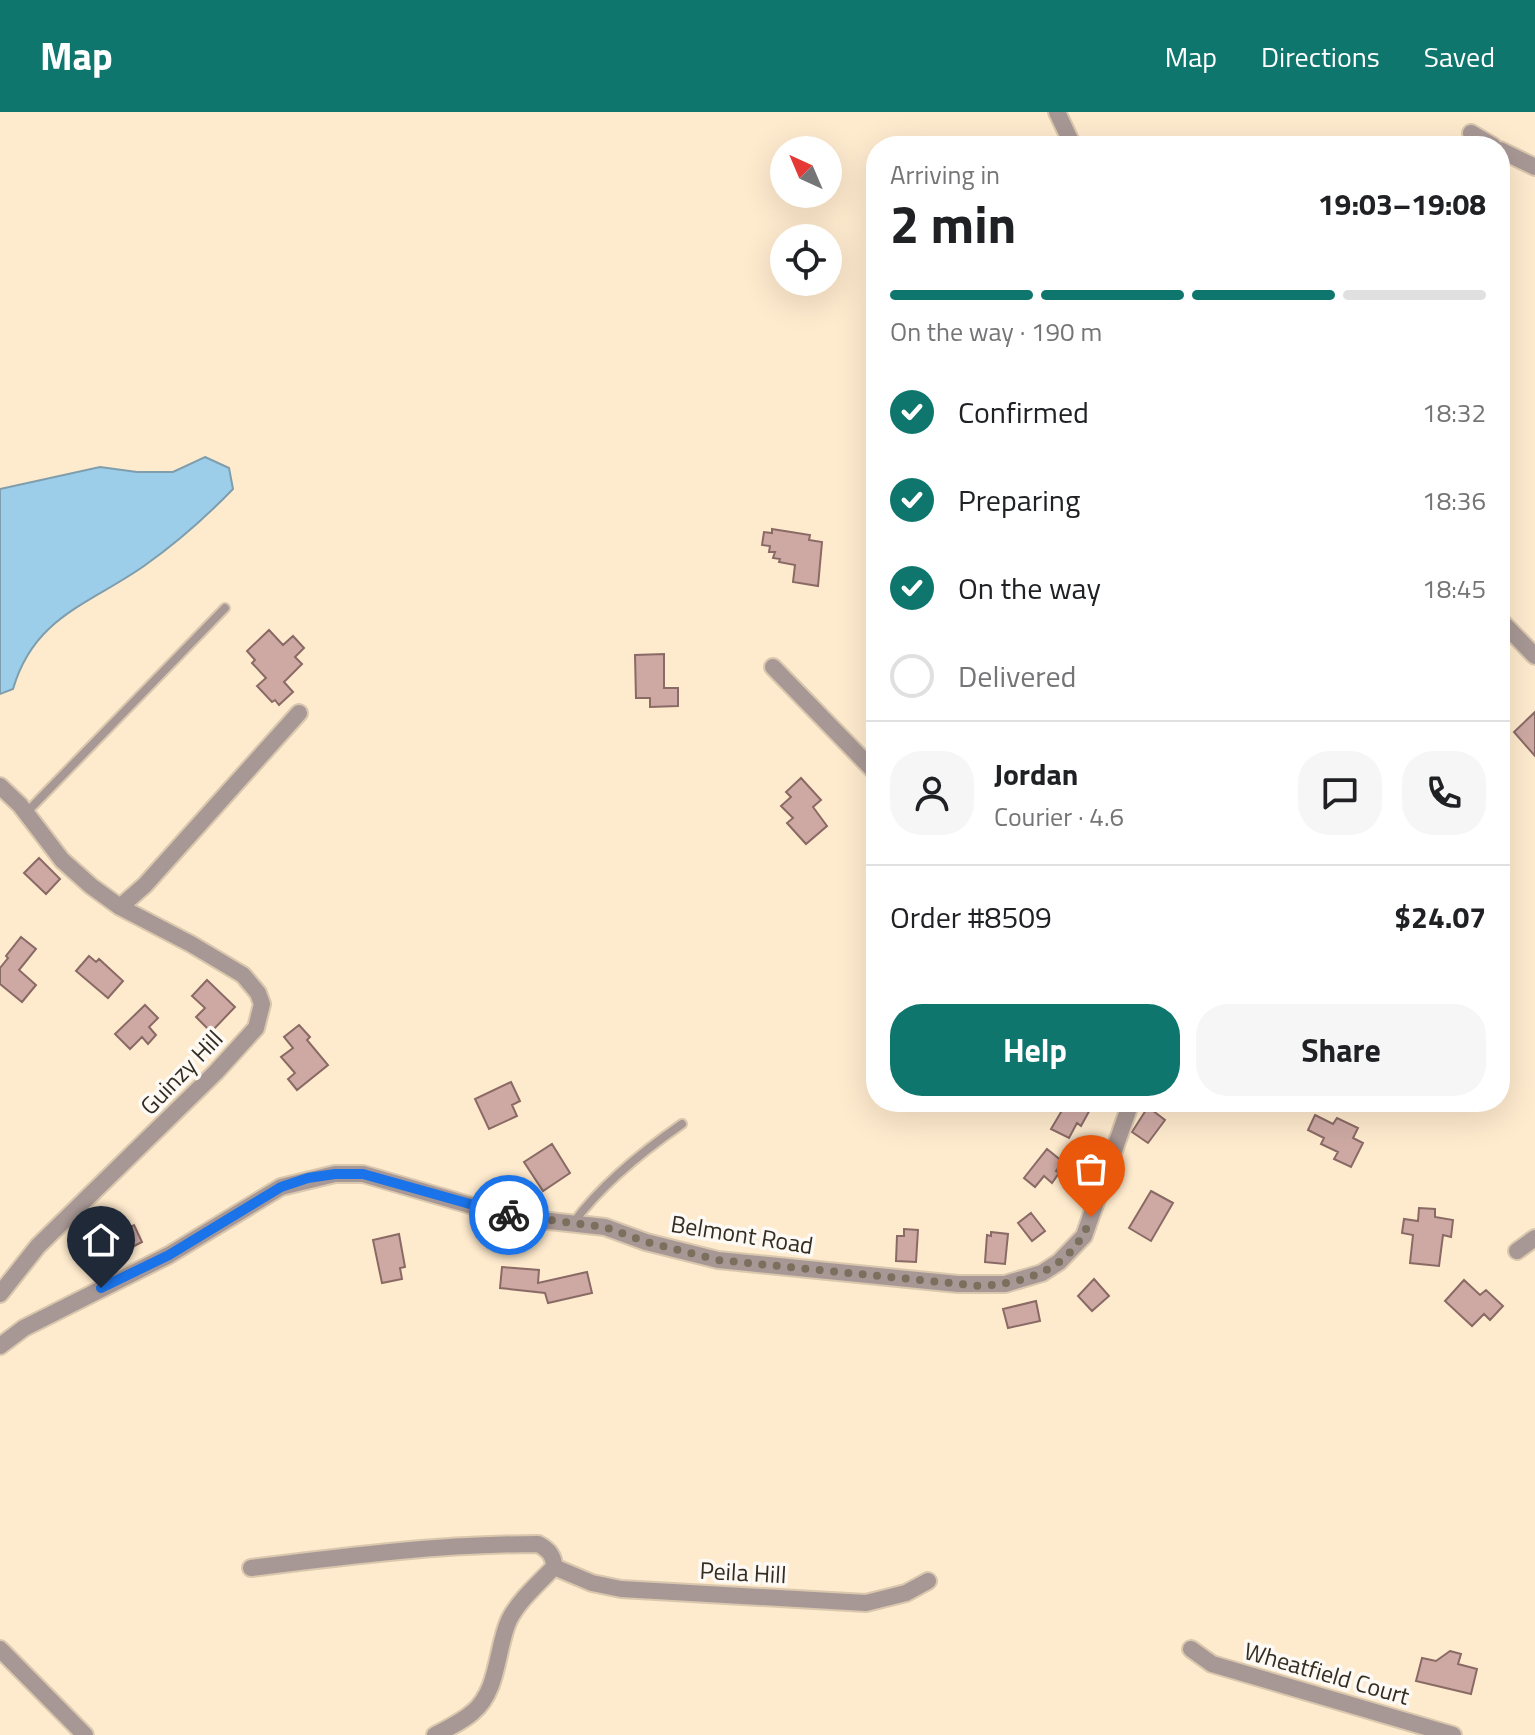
<!DOCTYPE html>
<meta charset="utf-8">
<style>
:root{--surface:#fff;--page:#f6f6f6;--text:#202124;--muted:#757577;--line:#e0e0e0;--accent:#0f766e}
body{margin:0;font-family:"Titillium Web",sans-serif;background:var(--page);color:var(--text);height:100vh;display:flex;flex-direction:column;font-size:30px;white-space:nowrap}
*{box-sizing:border-box;margin:0}
p{font-size:26px;color:var(--muted)}
.icon{flex:none;width:44px;height:44px;fill:none;stroke:currentColor;stroke-width:2;stroke-linecap:round;stroke-linejoin:round}
.map{position:relative;flex:1;overflow:hidden}
.sheet{position:absolute;left:866px;top:24px;width:644px;height:976px;display:flex;flex-direction:column;background:var(--surface);border-radius:32px;box-shadow:0 8px 32px #0002}
.sheet>*{flex:none}
.needle{width:52px;rotate:316deg}
.buttons{position:absolute;left:770px;top:24px;display:grid;gap:16px}
.buttons a{display:grid;place-items:center;width:72px;height:72px;border-radius:50%;background:var(--surface);box-shadow:0 8px 32px #0002;font-size:40px}
.pin{position:absolute;display:grid;place-items:center;width:68px;height:68px;color:#fff;margin:-82px -34px;border-radius:50% 50% 50% 0;rotate:-45deg;box-shadow:0 0 8px #0007}
.pin .icon{rotate:45deg}
.courier{position:absolute;display:grid;place-items:center;width:80px;height:80px;margin:-40px;border:6px solid #1a73e8;border-radius:50%;background:#fff;color:#222;box-shadow:0 2px 10px #0007}
.overview em{font-style:normal;font-weight:700}
.overview div{display:flex;flex-direction:column-reverse}
.overview{display:flex;align-items:center;justify-content:space-between;height:136px;padding:0 24px}
h1{font-size:52px;font-weight:700;line-height:60px}
.bar{display:grid;grid-template-columns:repeat(4,1fr);gap:12px 8px;align-content:center;height:96px;padding:0 24px}
.bar i{height:10px;border-radius:6px;background:var(--line)}
.bar .on{background:var(--accent)}
.bar p{grid-column:span 4}
.line{display:flex;align-items:center;gap:20px;padding:0 24px;border-top:2px solid var(--line)}
.line div{flex:1}
.round{display:grid;place-items:center;flex:none;width:84px;height:84px;border-radius:32px;background:var(--page)}
ol{padding:0 24px;list-style:none}
li{display:flex;align-items:center;gap:24px;height:88px}
li p{margin-inline-start:auto}
li .icon{padding:8px;border-radius:50%;background:var(--accent);color:#fff;stroke-width:4}
li:last-child{color:var(--muted)}
li i{width:44px;height:44px;border:4px solid var(--line);border-radius:50%}
.primary-button{display:flex;gap:16px;margin-top:auto;padding:16px 24px}
.primary-button a{flex:1;height:92px;border-radius:32px;background:var(--accent);color:#fff;font-size:32px;font-weight:700;line-height:92px;text-align:center}
.primary-button a+a{background:var(--page);color:var(--text)}
header{display:flex;align-items:center;gap:48px;box-sizing:border-box;height:112px;padding:0 40px;background:var(--accent);color:#fff}
header strong{font-size:38px}
nav{display:flex;gap:44px;margin-inline-start:auto;font-size:28px}
.map>svg:first-child{display:block}
.water{fill:#9dcee9;stroke:#7e9ead;stroke-width:2}
.building{fill:#cea9a4;stroke:#8a6a65;stroke-width:2}
.lines{fill:none;stroke-linecap:round;stroke-linejoin:round}
.lane-casing{stroke:#dac8ae;stroke-width:12}
.street-casing{stroke:#dac8ae;stroke-width:20}
.lane{stroke:#a89895;stroke-width:8}
.street{stroke:#a89895;stroke-width:16}
.done{stroke:#7b6f5e;stroke-width:8;stroke-dasharray:0 14.4}
.route{stroke:#1a73e8;stroke-width:10}
.labels{text-anchor:middle;dominant-baseline:central;stroke-width:7;stroke-linejoin:round;paint-order:stroke}
.street-label{font-size:24px;fill:#342d22;stroke:#fdf9f4}
</style>
<header>
<strong>Map</strong>
<nav><a>Map</a><a>Directions</a><a>Saved</a></nav>
</header>
<div class="map">
<svg width="1535" height="1623" viewBox="0 0 1535 1623">
<rect width="100%" height="100%" fill="#feeacd"/>
<!-- water -->
<path class="water" d="M205,345l24,11 4,21c-27,28 -58,55 -89,77 -56,39 -110,51 -131,123l-13,5v-205l100,-22 37,5h36z"/>
<!-- building -->
<path class="building" d="M772,417l38,6 -1,5 13,2 -4,44 -25,-4 2,-17 -16,-3 1,-3 -7,-1 2,-6h-6l1,-6 -8,-1 2,-13 8,1z
M269,518l14,15 10,-9 11,12 -9,9 7,7 -18,18 9,10 -14,13 -4,-5 -3,2 -15,-16 9,-8 -14,-15 3,-3 -8,-9z
M664,542v34h14v18l-28,1v-9h-14l-1,-43z
M1535,600v44l-21,-24z
M801,666l20,22 -8,7 14,19 -21,18 -19,-21 6,-5 -12,-12 10,-9 -5,-5z
M39,746l21,21 -14,15 -22,-21z
M21,825l15,12 -17,21 17,15 -14,17 -22,-18v-16l8,-10 -2,-2z
M89,844l7,6 3,-3 24,22 -15,17 -32,-27z
M207,868l28,27 -24,25 -15,-15 9,-9 -13,-12z
M145,893l13,13 -9,9 7,8 -8,9 -6,-7 -12,12 -15,-15z
M299,913l11,12 -3,3 21,25 -31,25 -9,-11 7,-6 -14,-16 12,-9 -9,-11z
M511,970l9,19 -8,4 5,11 -28,13 -14,-30z
M1067,990h17l8,4 -11,20 -4,-3 -8,15 -18,-9z
M1148,995l17,13 -17,23 -16,-11z
M1315,1003l18,9 4,-6 21,10 -5,10 10,5 -12,24 -17,-8 4,-7 -17,-8 3,-6 -16,-8z
M552,1032l18,29 -27,18 -19,-29z
M1047,1037l16,13 -7,9 3,2 -7,10 -8,-7 -9,11 -11,-9z
M1151,1079l22,12 -22,38 -22,-13z
M1419,1096l16,1v8l18,3 -2,17 -8,-2 -4,31 -29,-3 3,-28 -11,-2 2,-14 14,2z
M1031,1101l14,18 -13,10 -14,-18z
M134,1113l8,17 -31,16 -8,-17z
M904,1117l14,1 -2,32 -20,-1 1,-25h7z
M991,1120l17,2 -3,30 -20,-2 2,-27 4,1z
M399,1122l6,33 -5,1 2,11 -20,4 -9,-43z
M502,1155l37,3 -1,13 49,-11 5,21 -44,10 -3,-10 -45,-5z
M1094,1167l15,17 -17,15 -14,-15z
M1464,1168l16,15 6,-5 17,16 -13,14 -6,-6 -12,12 -27,-25z
M1036,1189l4,20 -32,7 -5,-19z
M1450,1539l11,3 -3,10 19,5 -6,25 -55,-13 6,-23 14,3z"/>
<g class="lines">
<!-- lane casing -->
<g class="lane-casing">
<path id="lane" d="M26,701l199,-205
M574,1110c28,-38 69,-71 108,-98"/>
</g>
<!-- street casing -->
<g class="street-casing">
<path id="street" d="M1057,0l16,34
M1471,21l22,13
M1500,38l35,17
M1500,508l35,36
M773,555l103,106
M0,674l20,19 42,55 29,26 29,21 71,37 52,31 15,18 4,11 -6,24 -40,44 -178,174 -38,48
M120,795l25,-22 154,-172
M1517,1139l18,-13
M0,1234l24,-18 145,-73 112,-68 54,-13h28l117,34 51,11 74,8 41,15 72,18 240,24h47l37,-11 17,-11 25,-26 47,-134
M554,1455l38,16 29,6 245,14 40,-10 22,-12
M251,1456c96,-12 190,-24 287,-24 10,5 16,11 16,23 -15,16 -35,33 -45,53 -13,29 -10,70 -36,92 -11,10 -25,16 -38,23
M0,1537l85,86
M1191,1537l21,15 241,71"/>
</g>
<!-- lane -->
<use href="#lane" class="lane"/>
<!-- street -->
<use href="#street" class="street"/>
</g>
<g class="lines">
<!-- done -->
<path class="done" d="M509,1103l96,12 41,15 72,18 263,26c50,-4 92,-18 110,-69"/>
<!-- route -->
<path class="route" d="M101,1176l68,-33 112,-68 27,-9 27,-4h28l146,41"/>
</g>
<g class="labels">
<!-- street labels -->
<g class="street-label">
<text transform="translate(181 960) rotate(-46)">Guinzy Hill</text>
<text transform="translate(742 1122) rotate(9)">Belmont Road</text>
<text transform="translate(743 1460) rotate(3)">Peila Hill</text>
<text transform="translate(1327 1561) rotate(16)">Wheatfield Court</text>
</g>
</g>
</svg>
<div class="buttons">
<a><svg class="needle" viewBox="-14 -14 28 28"><path d="M0-13l5 13h-10z" fill="#e53935"/><path d="M0 13l5-13h-10z" fill="#757577"/></svg></a>
<a><svg class="icon" aria-label="locate" viewBox="0 0 24 24"><circle cx="12" cy="12" r="6"/><path d="M12 2v4M12 18v4M2 12h4M18 12h4"/></svg></a>
</div>
<div class="pin" style="left:1091px;top:1105px;background:#ea580c"><svg class="icon" aria-label="bag" viewBox="0 0 24 24"><path d="M5 8h14l-1 12H6zM9 8a3 3 0 0 1 6 0"/></svg></div>
<div class="pin" style="left:101px;top:1176px;background:#1f2937"><svg class="icon" aria-label="home" viewBox="0 0 24 24"><path d="M3 11l9-7 9 7M6 9v11h12V9"/></svg></div>
<div class="courier" style="left:509px;top:1103px"><svg class="icon" aria-label="bike" viewBox="0 0 24 24"><circle cx="6" cy="16" r="4"/><circle cx="18" cy="16" r="4"/><path d="M6 16l4-8h5l3 8M10 8l3 8H6M13 5h3"/></svg></div>
<section class="sheet">
<div class="overview"><div><h1>2 min</h1><p>Arriving in</p></div><em>19:03–19:08</em></div>
<div class="bar"><i class="on"></i><i class="on"></i><i class="on"></i><i></i><p>On the way · 190 m</p></div>
<ol>
<li><svg class="icon" aria-label="check" viewBox="0 0 24 24"><path d="M5 12l5 5 9-10"/></svg>Confirmed<p>18:32</p></li>
<li><svg class="icon" aria-label="check" viewBox="0 0 24 24"><path d="M5 12l5 5 9-10"/></svg>Preparing<p>18:36</p></li>
<li><svg class="icon" aria-label="check" viewBox="0 0 24 24"><path d="M5 12l5 5 9-10"/></svg>On the way<p>18:45</p></li>
<li><i></i>Delivered</li>
</ol>
<div class="line" style="height:144px"><a class="round"><svg class="icon" aria-label="person" viewBox="0 0 24 24"><circle cx="12" cy="8" r="4"/><path d="M4 21q1-7 8-7t8 7"/></svg></a><div><b>Jordan</b><p>Courier · 4.6</p></div><a class="round"><svg class="icon" aria-label="chat" viewBox="0 0 24 24"><path d="M4 5h16v11H9l-5 4z"/></svg></a><a class="round"><svg class="icon" aria-label="phone" viewBox="0 0 24 24"><path d="M5 4h4l2 5-3 2q2 4 5 5l2-3 5 2v4C11 20 4 13 5 4z"/></svg></a></div>
<div class="line" style="height:104px"><div>Order #8509</div><b>$24.07</b></div>
<div class="primary-button"><a>Help</a><a>Share</a></div>
</section>
</div>
